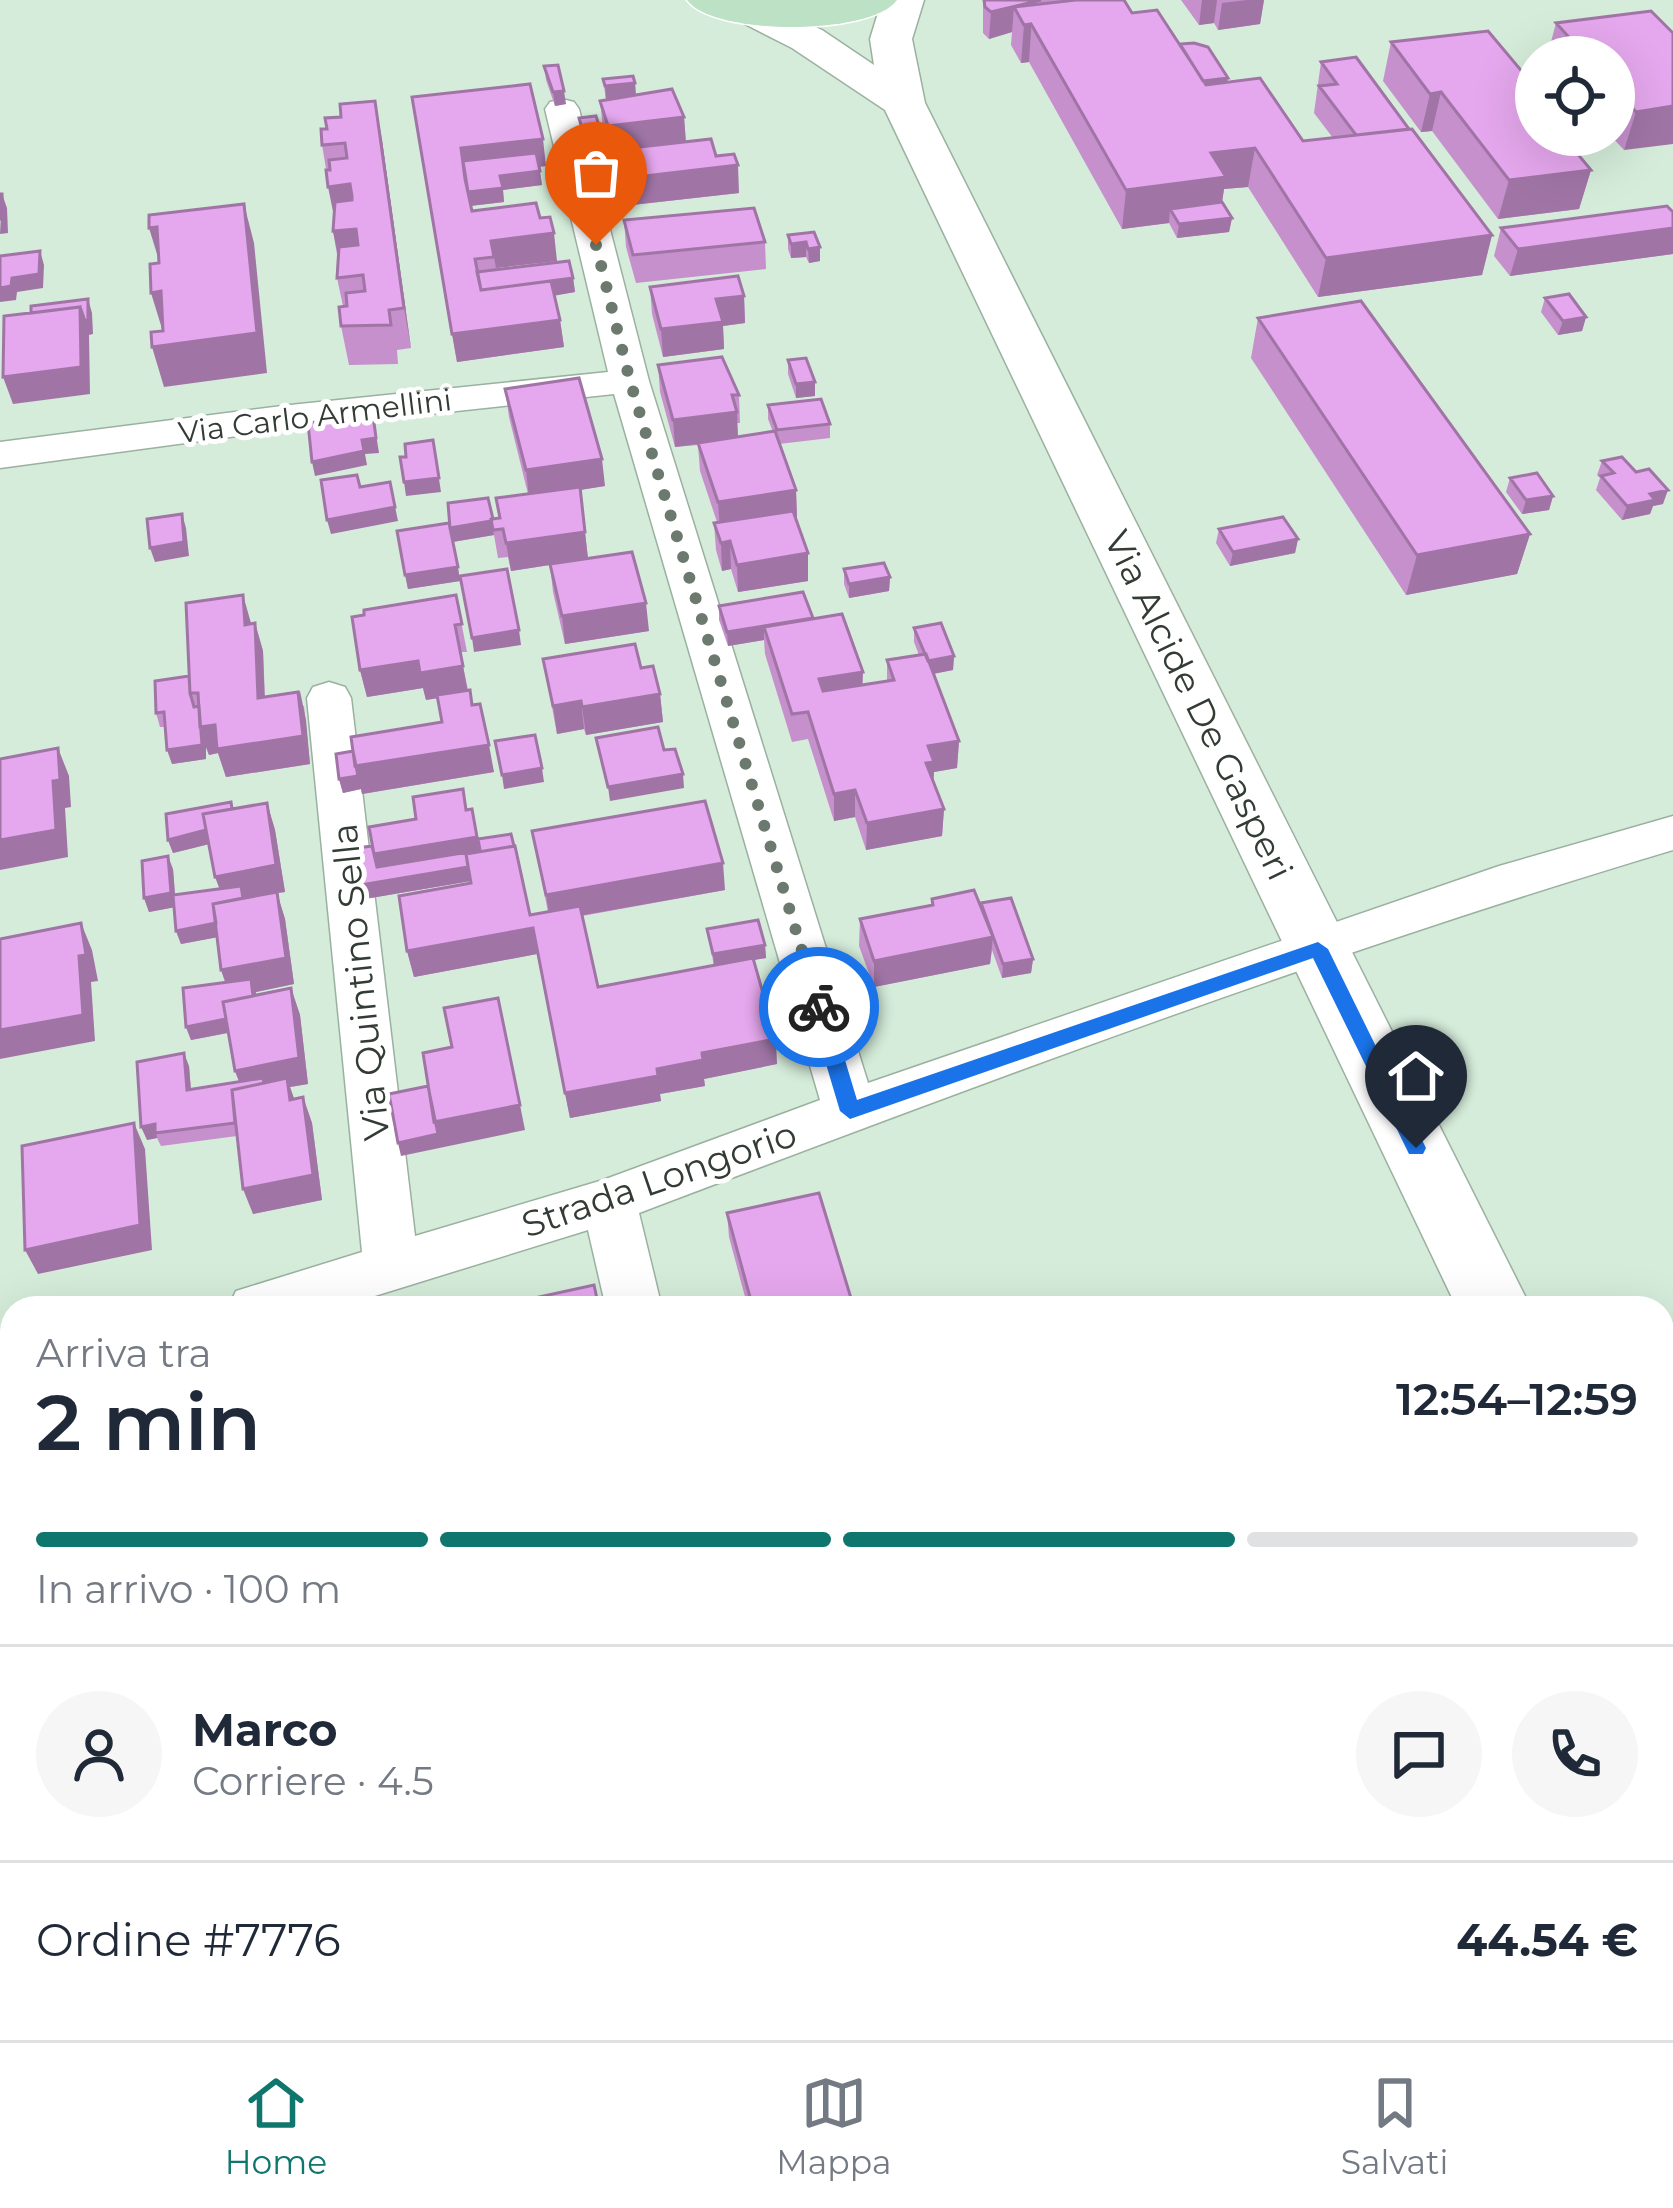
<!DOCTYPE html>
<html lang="it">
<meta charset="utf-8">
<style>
:root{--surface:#fff;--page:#f6f6f7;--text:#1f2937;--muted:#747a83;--line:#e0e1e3;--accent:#0f766e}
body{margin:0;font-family:Montserrat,sans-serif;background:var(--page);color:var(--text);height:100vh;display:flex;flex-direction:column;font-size:45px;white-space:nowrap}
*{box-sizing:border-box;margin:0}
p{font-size:39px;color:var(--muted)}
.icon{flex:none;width:66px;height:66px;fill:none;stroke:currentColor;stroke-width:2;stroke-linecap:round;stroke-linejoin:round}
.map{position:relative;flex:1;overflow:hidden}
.drawer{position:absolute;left:0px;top:1296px;width:1674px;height:744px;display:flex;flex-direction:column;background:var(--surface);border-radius:36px 36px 0 0;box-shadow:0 12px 48px #0002}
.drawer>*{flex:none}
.buttons{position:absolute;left:1515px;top:36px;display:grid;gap:24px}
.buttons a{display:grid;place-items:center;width:120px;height:120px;border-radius:50%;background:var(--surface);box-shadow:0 12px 48px #0002;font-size:60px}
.pin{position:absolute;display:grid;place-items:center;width:102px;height:102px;color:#fff;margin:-123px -51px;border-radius:50% 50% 50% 0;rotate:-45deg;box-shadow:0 0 12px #0007}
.pin .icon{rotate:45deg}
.courier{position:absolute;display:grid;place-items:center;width:120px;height:120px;margin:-60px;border:9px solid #1a73e8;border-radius:50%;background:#fff;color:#222;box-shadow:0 3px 15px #0007}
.overview em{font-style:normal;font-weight:600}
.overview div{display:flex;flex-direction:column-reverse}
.overview{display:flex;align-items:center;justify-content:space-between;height:204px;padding:0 36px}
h1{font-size:78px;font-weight:600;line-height:90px}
.bar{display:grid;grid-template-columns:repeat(4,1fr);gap:18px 12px;align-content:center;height:144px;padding:0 36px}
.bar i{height:15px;border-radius:9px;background:var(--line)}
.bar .current{background:var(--accent)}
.bar p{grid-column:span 4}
.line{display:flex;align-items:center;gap:30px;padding:0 36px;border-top:3px solid var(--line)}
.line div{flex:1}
.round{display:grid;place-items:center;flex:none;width:126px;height:126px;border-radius:63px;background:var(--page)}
.menu{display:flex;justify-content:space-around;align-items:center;height:168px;border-top:3px solid var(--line);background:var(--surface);font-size:33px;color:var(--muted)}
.menu a{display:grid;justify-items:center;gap:6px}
.menu .current{color:var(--accent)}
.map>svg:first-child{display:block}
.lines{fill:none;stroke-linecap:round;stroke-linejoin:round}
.street-casing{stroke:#9bb1a0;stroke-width:3}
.secondary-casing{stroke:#9bb1a0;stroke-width:3}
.primary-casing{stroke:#fff;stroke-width:3}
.street{fill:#fff;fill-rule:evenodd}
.secondary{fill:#fff;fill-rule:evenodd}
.primary{fill:#bce1c5;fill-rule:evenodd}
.wall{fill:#c590cc}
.shaded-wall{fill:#a075a6}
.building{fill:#e5a7ed;stroke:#a075a6;stroke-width:3}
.route{fill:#1a73e8}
.done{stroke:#6b796e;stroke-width:12;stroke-dasharray:0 21.6}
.labels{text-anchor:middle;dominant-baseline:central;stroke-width:10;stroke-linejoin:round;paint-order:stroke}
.far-street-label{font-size:30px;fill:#323b34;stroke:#fff}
.street-label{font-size:36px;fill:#323b34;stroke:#fff}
</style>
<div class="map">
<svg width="1673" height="2040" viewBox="0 0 1673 2040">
<rect width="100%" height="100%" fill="#d5ecda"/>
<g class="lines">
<!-- street casing -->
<g class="street-casing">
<path id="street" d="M562,99l12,3 5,7 70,272 219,702 631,-217 174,-50v34c-349,104 -693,234 -1034,363l23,95h-56l-18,-78 -252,78h-108l8,-17 126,-39 -55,-554 6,-11 16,-5 16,5 6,11 64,538 188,-56 217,-80 -206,-706 -324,35 -290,39v-26l290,-37 318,-33 -63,-263 5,-7z
M12,1340v52l-12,3v-52z
M201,2028h70v12h-70z
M768,2028h70l2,12h-70z"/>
</g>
<!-- secondary casing -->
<g class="secondary-casing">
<path id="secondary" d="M758,0l64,30 52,35 -4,-26 12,-39h42l-12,39 13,64 606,1205h-74l-572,-1198 -93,-62 -55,-28 -6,-9 6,-9z
M1662,1610l11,5v98l-11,-4z"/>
</g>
<!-- primary casing -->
<g class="primary-casing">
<path id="primary" d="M687,0h210c-25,36 -185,36 -210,0z"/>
</g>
<!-- street -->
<use href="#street" class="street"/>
<!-- secondary -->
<use href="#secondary" class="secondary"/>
<!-- primary -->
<use href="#primary" class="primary"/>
</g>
<!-- wall -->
<path class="wall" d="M983,0h141l8,13 96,65 -1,4 76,59 30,-3 -19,-25 7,-51 88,67 83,106 -10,40 -164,22 -70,-110 -24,2 -2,13 10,16 -3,14 -52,6 -8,-15 -47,6 -93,-167 -8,1 -10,-18 1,-13 -23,7 -6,-6z
M1181,0h83l-4,24 -42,6 -4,-7 -15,2z
M1556,23l117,10 -49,117 -14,-15h4v-78h-67z
M1391,42l139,39 -3,11 64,78 -12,39 -81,10 -66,-88 -11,1 -38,-51z
M544,66l22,38 -11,2 -9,-26z
M603,79l32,4 1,12 48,22 2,25 30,14 23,37 -125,14 -8,-29 -2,-27h6l-7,-23 -3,-27 6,-1z
M412,97l134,69 -7,1 3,18 -39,5 1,12 -33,4 1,5 68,7 17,43 -61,7v2l77,8 2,14 -20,3 5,25 4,27 -107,15z
M382,140l29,208 -14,2 1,14 -49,1 -8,-39 2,-20 -6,-28 1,-18 -5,-29 1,-15 -12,-71z
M1673,212v42l-163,22 -16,-20 7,-28z
M624,220l141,22 1,27 -130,14 -10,-36z
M814,232l6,29 -11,2 -3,-6 -15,1 -3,-9v-14z
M650,287l94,9 1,27 -22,3 1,23 -61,8 -11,-43z
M1545,298l41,19 -4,14 -24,4 -17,-23z
M1258,318l272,216 -13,40 -111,21 -155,-237z
M788,360l27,36 -19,2 -8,-24z
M658,365l81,30 1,28h-3l1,14 35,-5 -5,-13v-14l62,19v14l-51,6 17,46 1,28h-2l13,63 -70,11 -7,-23 -9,2 -6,-21 -2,-27 3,-1 -17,-51 -2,-26 -23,2 -15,-55z
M505,389l100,97 -25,4 8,68 61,73 -84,13 -12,-52 -3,-27 -39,6 -3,-14 -10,1 -4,-23 -41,7 7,39 -52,8 -11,-58 102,-13 29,-24 -19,-77z
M1602,461l34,11 27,32 -10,2 -3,8 -28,6 -26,-30 4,-12 -3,-3z
M1510,478l43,18 -4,14 -27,4 -16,-22z
M1219,529l79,10 -3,14 -65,13 -14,-23z
M844,569l46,8 -1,14 -40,7 -5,-14z
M456,595l11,57h-7l8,38 26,82 -132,22 -1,-5 -18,4 -4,-14 14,-28 89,-29 -4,-24 -12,2 -3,-12 -56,9 -7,-27z
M719,606l94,12 49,67 25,-4v-21l32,-5 -5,-13v-14l40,28 -1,14 -20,4 26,67 -2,27 -23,4 -1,11 11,26 -2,27 -76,14 -11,-33 -21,4 -26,-82 -16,3 -27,-88 -1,-14 -36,6 -9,-26z
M255,623l8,28 2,46 39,9 6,58 -84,13 -8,-24 -9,2 -3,-8v12l-34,5 -7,-37h-5l-4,-14 33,-37 62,-52z
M543,659l98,9 19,26 3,28 -77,13 -2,-6 -27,5z
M231,802l2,7 34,-6 8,27 10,62 -8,1 8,26 9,65 -38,8v3l35,-7 9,27 8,69 -18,3 4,12 9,-2 9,26 10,77 -69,14 -16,-78 -76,10 -4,-8 -10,2 42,-74 2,24 48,-8 -4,-11 -7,-38 -37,7 -5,-13 39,-45 -4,-12 -4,-33 -36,7 -5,-13 -2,-24 -25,5 -5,-14 29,-29 2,26 45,-6 -11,-45 -36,9 -5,-13z
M472,809l6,30 52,76 18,-3 -16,-81 193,59 -143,26 16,71 116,-21 -7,-37 58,16 1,13 -12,2 23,104 -73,15 1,7 -45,8 1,7 -91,17 -33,-164 -123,23 -7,-26 64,-68 -1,-2 -111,19 13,-54z
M932,899l48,8 53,52 -2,14 -29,5 -10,-28 -2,14 -116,23 -15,-41 1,-27 71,-14z
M727,1213l127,95h-106l-19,-71z"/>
<!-- shaded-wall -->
<path class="shaded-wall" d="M1202,0h15l-3,23 -15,2z
M1247,0h17l-4,24 -42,6 4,-27z
M1033,1l-4,61 -8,1 3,-38 -10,-18 -2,25 -23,7 2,-27z
M1228,78l-2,14 -40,-9z
M635,83l1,14 -30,3 -1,-14z
M564,91l2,13 -11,2 -2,-14z
M1441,92l-9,39 -11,1 9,-38z
M375,101l7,39 29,208 -7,-40z
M1673,106v38l-49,6 12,-38z
M684,117l2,27 -75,9 -3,-27z
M601,132l1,14 -17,2 -1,-13z
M543,139l3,27 -81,9 -4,-27z
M1255,148l-7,39 -24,2 -4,27 -50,-7 -1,14 -47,6 4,-39 85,-37z
M738,165l1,28 -125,14 -3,-27z
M1591,170l-12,39 -81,10 11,-39z
M540,171l2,14 -39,5 1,12 -35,4 -2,-14 33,-16z
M350,184l8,40 -22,2 -8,-39z
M2,194l5,14 1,25 -8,1z
M244,204l10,39 13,130 -103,14 -12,-40z
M1232,218l-3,14 -52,6 2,-14z
M157,227l4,40 -12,-39z
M1673,228v26l-163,22 8,-27z
M356,229l8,39 -23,3 -8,-40z
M554,233l3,28 -61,7 -5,-27z
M1492,235l-10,40 -164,22 8,-39z
M806,242v15l-15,1v-14z
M820,247v14l-11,2 -1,-14z
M40,251l4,14 -1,23 -26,4 -1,8 -16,2v-14z
M573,278l2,14 -22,4 -3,-14z
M161,291l2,41 -12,-39z
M744,296l1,27 -22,3 1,23 -61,8 -2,-28 55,-30z
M88,299l4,14 1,21 -4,1 1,59 -77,10 -10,-27z
M1586,317l-4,14 -24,4 5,-14z
M560,320l4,27 -107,15 -5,-28z
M815,382v14l-19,2v-14z
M737,412l1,27 -63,8 -2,-27z
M373,415l6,38 -14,1 2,11 -52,11 -3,-14 50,-22z
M433,440l8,52 -35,4 -2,-14z
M602,459l3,27 -76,12 -3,-28z
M390,482l8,39 -67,13 -4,-14z
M796,490l1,28 -77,12 -2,-28z
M1668,490l-5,14 -10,2 -3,8 -28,6 5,-14 23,-12z
M1553,496l-4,14 -27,4 4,-14z
M182,514l4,14 3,28 -34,6 -5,-14z
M491,521l3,14 -42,7 -2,-14z
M585,532l3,27 -77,12 -5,-28z
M1530,534l-13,40 -111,21 11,-40z
M1298,539l-3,14 -65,13 3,-14z
M730,541l1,28 -9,2 -1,-28z
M808,553v28l-70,11 -1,-27z
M458,567l2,14 -52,8 -3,-14z
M890,577l-1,14 -40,7v-14z
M243,595l8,28 -6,2z
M646,603l3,28 -84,13 -3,-28z
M255,623l8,28 2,60 35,-20 6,29 4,44 -84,13 -8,-24 -9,2 -3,-8v12l-34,5 -5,-14 33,-23 58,-29z
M764,627v13l-36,6 -1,-14z
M519,630l2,15 -47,7 -2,-14z
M954,656l-1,14 -26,5v-14z
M418,661l45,5 5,27 -42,7 -3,-12 -56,9 -7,-27z
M863,672l-1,28 -43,7v-28z
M660,694l3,28 -77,13 -4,-28z
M581,701l3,28 -27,5 -4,-28z
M959,741l-2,27 -23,4 -1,17 -9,1 4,-44z
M489,745l5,27 -132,22 -1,-5 -18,4 -4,-14 16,-13z
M58,748l11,28 2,31 -6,1 3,49 -68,13v-30l53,-59z
M542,768l2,14 -40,7 -2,-14z
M683,774l1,14 -74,13 -2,-14z
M855,790v27l-21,4v-27z
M231,802l4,14 3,21 -65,16 -5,-13z
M267,803l8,27 10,62 -8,1 8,26 9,65 -38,8 4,30 -28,10 -41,8 -5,-13 45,-30 -10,-27 3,-34 -43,8 -5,-13 49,-28 -10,-26z
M944,809l-2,27 -76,14 1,-27z
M477,837l6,27 -103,17 -6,-27z
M168,856l5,13 3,38 -27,5 -5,-14z
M517,859l2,14 -160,27 -4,-14z
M723,863l2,27 -175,31 -4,-26z
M81,923l11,27 6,31 -7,1 4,59 -95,18v-29l79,-74z
M533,928l4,26 -123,23 -7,-26z
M993,937l-3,27 -116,23v-26z
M765,945l1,13 -52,9 -1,-13z
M1033,959l-2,14 -29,5 1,-14z
M291,988l9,27 8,69 -18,3 6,17 -51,-8 -10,-25z
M776,1039l1,25 -73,15 1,7 -45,8 1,7 -91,17 -5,-25 92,-24 45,-16z
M184,1053l5,13 3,37 -5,-13z
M303,1097l9,26 10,77 -69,14 -10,-25z
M520,1105l5,25 -124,26 -3,-13 36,-21z
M134,1123l11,26 7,101 -114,24 -13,-24z
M155,1124l2,14 -10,2 -6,-13z
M12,1552v24l-12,2v-24z
M12,1690v23l-12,2v-23z
M12,1938v20l-12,2v-19z
M136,2028h7l1,12h-8z
M559,2028h60l-47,12h-60z"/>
<!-- building -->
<path class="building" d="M984,0h57l-50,12 -6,-5z
M1076,0h48l8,13 25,-3 49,75 54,-7 43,63 109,-12 80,106 -166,23 -71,-110 -44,5 15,24 -100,13 -95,-166 -7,1 -10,-18z
M1651,11l22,22v73l-37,6 -22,-25v-30h-27l-31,-34z
M1488,31l42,50 -11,1 17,21v32h26l29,35 -82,10 -68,-88 -11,2 -39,-52z
M1194,43l14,4 20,31 -25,3 -23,-37z
M1356,57l53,72 -53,6 -37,-49 18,-2 -16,-22z
M558,65l6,26 -11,1 -9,-26z
M633,76l2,7 -30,3 -2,-7z
M530,84l13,55 -82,9 4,31 7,32 64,-8 4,15 10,-1 4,16 -63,8 3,16 -19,2 6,31 70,-9 9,39 -108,14 -40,-237z
M672,89l12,28 -76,9 -8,-25z
M375,101l29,207 -15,2 2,15 -50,1 -2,-19 8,-1 -1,-13 19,-2 -2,-16 -26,3 2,-31 19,-2 -2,-16 -23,2 2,-29 17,-2v-4l-2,-12 -22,3 -2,-17h4l-1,-10 18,-2 -2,-15 -23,2 -1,-16h6l-2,-11 16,-1 -1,-13z
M596,116l5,16 -17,3 -5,-17z
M711,139l5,17 18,-2 4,11 -127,15 -7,-29z
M536,153l4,18 -40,5 3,12 -35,4 -5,-31z
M0,194h2l1,25h-3z
M1222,202l10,16 -53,6 -9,-15z
M244,204l13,129 -105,14 -1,-15 12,-1 -2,-40 -10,2 -1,-29 9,-1 -2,-36 -8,1v-13z
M1667,206l6,6v16l-155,21 -17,-21z
M754,208l11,34 -132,13 -9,-35z
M814,232l6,15 -12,2 -2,-7 -15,2 -3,-9z
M40,251l-1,23 -27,4 -1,8 -11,2v-32z
M569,261l4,17 -92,12 -4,-18z
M738,276l6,20 -28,3 7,23 -62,7 -11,-42z
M1569,294l17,23 -23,4 -18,-23z
M88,299v21l-3,1 -5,-14 -49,6v-7z
M1361,301l169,233 -113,21 -159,-237z
M80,307l1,60 -78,10 1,-61z
M722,357l17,38h-7l5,17 -64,8 -15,-55z
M806,358l9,24 -19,2 -8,-24z
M579,378l23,81 -76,11 -21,-81z
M821,399l9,25 -53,6 -9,-25z
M373,415l3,23 -14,2 2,11 -52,11 -4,-39z
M775,431l21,59 -78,12 -20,-59z
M433,440l6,38 -35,4 -4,-25h6l-1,-13z
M1622,457l14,15 13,-3 19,21 -18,4 5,6 -28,6 -26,-30 13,-3 -12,-12z
M1537,473l16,23 -27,4 -16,-22z
M357,475l3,12 30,-5 5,25 -68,13 -6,-40z
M580,487l5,45 -79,11 -3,-14 -10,1 -2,-11 9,-1 -4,-20z
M488,498l5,21 -2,2 -41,7 -2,-25z
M793,511l15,42 -71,12 -7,-24 -9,2 -7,-20z
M182,514l2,28 -34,6 -3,-29z
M1283,517l15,22 -65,13 -14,-23z
M449,523l9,44 -53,8 -8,-44z
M632,552l14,51 -84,13 -12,-52z
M884,563l6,14 -41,7 -5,-15z
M507,569l12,61 -47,8 -12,-62z
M803,592l10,26 -86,14 -8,-26z
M243,595l2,30 10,-2 3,75 40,-6 5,44 -86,13 -2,-24 -15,2 -2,-34h-8l-4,-90z
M456,595l6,29 -7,1 8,41 -43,7 -2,-12 -58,9 -8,-53 12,-2v-5z
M842,614l21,58 -44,7 4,12 71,-11 -7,-20 39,-6 33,87 -31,5 6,16 -8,1 18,46 -77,14 -12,-33 -21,4 -26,-82 -16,2 -28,-87z
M941,623l13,33 -26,5 -14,-33z
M635,644l6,24 12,-2 7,28 -78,13 -1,-6 -28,5 -10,-47z
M189,676l1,17 4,14 5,-1 3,39 -35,5 -3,-38 -8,1 -1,-32z
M470,690l2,15 8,-1 9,41 -134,21 -4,-29 91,-15 -5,-27z
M658,727l6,23 11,-1 8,25 -75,13 -12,-49z
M535,735l7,33 -40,7 -7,-34z
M58,748l2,32 -7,1 3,49 -56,10v-81z
M353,751l5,25 -19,3 -3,-25z
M463,789l3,21 6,-1 5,28 -103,17 -5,-27 47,-8 -3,-22z
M705,801l18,62 -177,32 -14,-64z
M231,802l1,7 -29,5 3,16 -38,10 -2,-26z
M267,803l9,62 -61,12 -12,-63z
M511,834l3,12 -48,8 2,13 -113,19 -5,-37 22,-3 5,21 103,-17 -2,-11z
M515,846l15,69 50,-9 18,81 155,-29 23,81 -74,14 1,7 -46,9 1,7 -93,17 -32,-165 -126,23 -8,-55 72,-13 -5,-29z
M168,856l3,37 -27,5 -2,-37z
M241,886l2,12 -30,6 3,19 -40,8 -3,-36z
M974,890l19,47 -119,24 -14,-42 73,-14 -1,-6z
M277,892l9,66 -65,12 -8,-66z
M1011,898l22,61 -30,5 -22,-61z
M758,920l7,25 -52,9 -6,-25z
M81,923l5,32 -7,1 4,59 -83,15v-91z
M251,979l2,17 -30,6 3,17 -40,8 -3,-39z
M291,988l8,70 -64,13 -12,-69z
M498,998l22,107 -86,17 -11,-69 29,-6 -8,-39z
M184,1053l3,37 76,-12 1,5 -32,7 3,33 -80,10v-9l-14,3 -4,-65z
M287,1078l3,22 13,-3 10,78 -70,14 -11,-99z
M428,1086l10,48 -40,9 -9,-49z
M134,1123l6,102 -115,25 -3,-104z
M819,1193l35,115h-101l-26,-95z
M594,1285l5,23h-111z
M12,1493v59l-12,2v-59z
M12,1566v44l-12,2v-44z
M12,1610v80l-12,2v-80z
M12,1814v124l-12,3v-124z
M12,1948v66l-3,1 1,-66z
M99,2028h37v12h-37z
M498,2028h61l-47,12h-12z"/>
<!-- route -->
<path class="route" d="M1318,942l10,7 98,199 -3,6h-14l-96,-196 -463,161 -10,-8 -31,-104 10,-7 10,7 28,93z"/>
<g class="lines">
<!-- done -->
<path class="done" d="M596,245l34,136 189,626"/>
</g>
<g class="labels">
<!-- far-street labels -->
<g class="far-street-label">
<text transform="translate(315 416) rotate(-7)">Via Carlo Armellini</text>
</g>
<!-- street labels -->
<g class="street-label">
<text transform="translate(1199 705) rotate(64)">Via Alcide De Gasperi</text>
<text transform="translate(360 982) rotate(-96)">Via Quintino Sella</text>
<text transform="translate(659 1179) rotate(-19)">Strada Longorio</text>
</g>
</g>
</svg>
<div class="buttons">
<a><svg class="icon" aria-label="locate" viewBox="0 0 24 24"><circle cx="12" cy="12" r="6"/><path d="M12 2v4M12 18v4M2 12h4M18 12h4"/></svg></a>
</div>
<div class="pin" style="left:596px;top:245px;background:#ea580c"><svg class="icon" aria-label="bag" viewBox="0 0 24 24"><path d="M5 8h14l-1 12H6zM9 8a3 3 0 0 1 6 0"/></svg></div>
<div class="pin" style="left:1416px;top:1148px;background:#1f2937"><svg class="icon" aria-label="home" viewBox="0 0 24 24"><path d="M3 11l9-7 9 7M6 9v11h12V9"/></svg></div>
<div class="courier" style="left:819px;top:1007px"><svg class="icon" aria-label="bike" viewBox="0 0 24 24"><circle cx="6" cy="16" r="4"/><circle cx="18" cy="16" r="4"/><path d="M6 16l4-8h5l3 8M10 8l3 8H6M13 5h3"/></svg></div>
<section class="drawer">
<div class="overview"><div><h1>2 min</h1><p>Arriva tra</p></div><em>12:54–12:59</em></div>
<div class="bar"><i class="current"></i><i class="current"></i><i class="current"></i><i></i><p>In arrivo · 100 m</p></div>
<div class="line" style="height:216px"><a class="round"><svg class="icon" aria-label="person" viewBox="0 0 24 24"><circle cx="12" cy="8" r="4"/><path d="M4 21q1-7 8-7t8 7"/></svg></a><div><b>Marco</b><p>Corriere · 4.5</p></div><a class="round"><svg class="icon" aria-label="chat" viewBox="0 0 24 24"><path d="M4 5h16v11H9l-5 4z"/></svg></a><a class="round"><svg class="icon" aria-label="phone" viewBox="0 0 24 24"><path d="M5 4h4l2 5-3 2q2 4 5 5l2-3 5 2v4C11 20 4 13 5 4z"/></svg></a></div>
<div class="line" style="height:156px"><div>Ordine #7776</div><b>44.54 €</b></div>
</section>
</div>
<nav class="menu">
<a class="current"><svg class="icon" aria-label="home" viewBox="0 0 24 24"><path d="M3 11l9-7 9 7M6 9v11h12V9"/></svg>Home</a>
<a><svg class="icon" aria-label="map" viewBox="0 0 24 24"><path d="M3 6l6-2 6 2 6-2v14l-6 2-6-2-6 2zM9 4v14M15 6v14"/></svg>Mappa</a>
<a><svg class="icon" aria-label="saved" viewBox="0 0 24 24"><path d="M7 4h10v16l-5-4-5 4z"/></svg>Salvati</a>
</nav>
